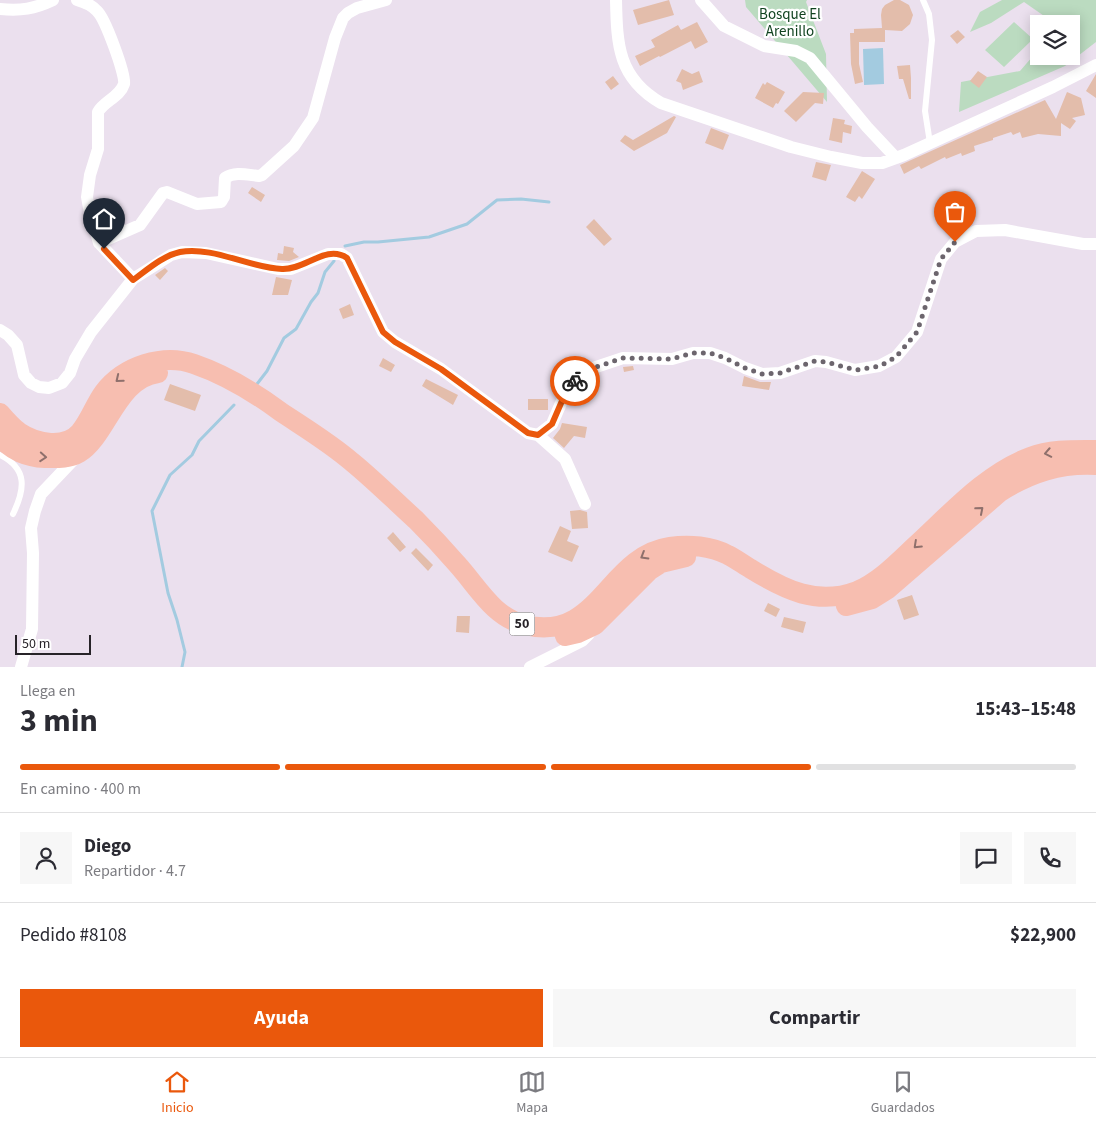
<!DOCTYPE html>
<html lang="es">
<meta charset="utf-8">
<style>
:root{--surface:#fff;--page:#f7f7f7;--text:#2b2b33;--muted:#7c7c81;--line:#e1e1e2;--accent:#ea580c}
body{margin:0;font-family:"Source Sans 3",sans-serif;background:var(--page);color:var(--text);height:100vh;display:flex;flex-direction:column;font-size:19px;white-space:nowrap}
*{box-sizing:border-box;margin:0}
p{font-size:16px;color:var(--muted)}
.icon{flex:none;width:28px;height:28px;fill:none;stroke:currentColor;stroke-width:2;stroke-linecap:round;stroke-linejoin:round}
.map{position:relative;height:667px;overflow:hidden}
.side{display:flex;flex-direction:column;background:var(--surface);flex:1}
.side>*{flex:none}
.buttons{position:absolute;left:1030px;top:15px;display:grid;gap:10px}
.buttons a{display:grid;place-items:center;width:50px;height:50px;border-radius:0px;background:var(--surface);box-shadow:0 2px 12px #0003;font-size:25px}
.scale{position:absolute;left:15px;bottom:12px;width:76px;box-sizing:border-box;padding-left:5px;border:2px solid #272328;border-top:0;font-size:14px;line-height:18px;white-space:nowrap;color:#272328;-webkit-text-stroke:4px #fff;paint-order:stroke}
.pin{position:absolute;display:grid;place-items:center;width:42px;height:42px;color:#fff;margin:-51px -21px;border-radius:50% 50% 50% 0;rotate:-45deg;box-shadow:0 0 5px #0007}
.pin .icon{rotate:45deg}
.courier{position:absolute;display:grid;place-items:center;width:50px;height:50px;margin:-25px;border:4px solid #ea580c;border-radius:50%;background:#fff;color:#222;box-shadow:0 1px 6px #0007}
.headline em{font-style:normal;font-weight:700}
.headline div{display:flex;flex-direction:column-reverse}
.headline{display:flex;align-items:center;justify-content:space-between;height:85px;padding:0 20px}
h1{font-size:32px;font-weight:700;line-height:38px}
.bar{display:grid;grid-template-columns:repeat(4,1fr);gap:8px 5px;align-content:center;height:60px;padding:0 20px}
.bar i{height:6px;border-radius:4px;background:var(--line)}
.bar .on{background:var(--accent)}
.bar p{grid-column:span 4}
.line{display:flex;align-items:center;gap:12px;padding:0 20px;border-top:1px solid var(--line)}
.line div{flex:1}
.round{display:grid;place-items:center;flex:none;width:52px;height:52px;border-radius:0px;background:var(--page)}
.button{display:flex;gap:10px;margin-top:auto;padding:10px 20px}
.button a{flex:1;height:58px;border-radius:0px;background:var(--accent);color:#fff;font-size:20px;font-weight:700;line-height:58px;text-align:center}
.button a+a{background:var(--page);color:var(--text)}
.dock{display:flex;justify-content:space-around;align-items:center;height:70px;border-top:1px solid var(--line);background:var(--surface);font-size:14px;color:var(--muted)}
.dock a{display:grid;justify-items:center;gap:2px}
.dock .on{color:var(--accent)}
.map>svg:first-child{display:block}
.green{fill:#bbdbc0}
.water{fill:#a3cbe0}
.lines{fill:none;stroke-linecap:round;stroke-linejoin:round}
.stream{stroke:#a3cbe0;stroke-width:3}
.building{fill:#e3bdab}
.service{stroke:#fff;stroke-width:6}
.minor{stroke:#fff;stroke-width:12}
.trunk{stroke:#f7beb0;stroke-width:20}
.oneway{stroke:#8f706c}
.done{stroke:#6c656d;stroke-width:5;stroke-dasharray:0 9}
.route{stroke:#ea580c;stroke-width:6}
.labels{text-anchor:middle;dominant-baseline:central;stroke-width:4.5;stroke-linejoin:round;paint-order:stroke}
.shield{fill:#fff;stroke:#686568;stroke-width:1}
.shield-label{font-size:14px;font-weight:bold;fill:#272328}
.park-label{font-size:15px;fill:#114320;stroke:#fff}
</style>
<div class="map">
<svg width="1096" height="667" viewBox="0 0 1096 667">
<rect width="100%" height="100%" fill="#ebe0ee"/>
<!-- green -->
<path class="green" d="M745,0h62l-1,2 20,52 1,48 -81,-95z
M1002,0h94v42l-31,24 -106,46 2,-30 59,-11 19,-22v7h32v-32h-23l-1,-6 -23,-16 -33,21 -21,9 10,-20z
M1014,22l19,17 -29,28 -19,-17z"/>
<!-- water -->
<path class="water" d="M883,48l1,36 -20,1 -1,-36z"/>
<g class="lines">
<!-- stream -->
<path class="stream" d="M345,246l19,-4h14l51,-5 38,-13 30,-24 24,-1 28,3
M257,384l10,-13 17,-33 12,-9 15,-27 7,-9 7,-21 9,-11
M182,667l3,-15 -8,-32 -9,-27 -16,-82 18,-36 22,-20 7,-14 35,-36"/>
</g>
<!-- building -->
<path class="building" d="M669,0l5,15 -36,10 -5,-15z
M894,0h6l9,5 4,10 -3,9 -8,7 -17,-1v12h-26v22l4,18 -8,2 -4,-20 -1,-31h4v-4l28,-1 -1,-13 1,-6 3,-4z
M697,22l11,20 -13,7 -4,-8 -31,16 -1,-1 -19,10 -5,-10 20,-9 -4,-7 27,-15 3,5z
M958,30l7,7 -8,7 -7,-8z
M910,65l1,13v21h-2l-6,-20h-4l-2,-13z
M682,69l10,5 7,-3 4,11 -20,8 -2,-7 -5,-2z
M978,71l9,6 -8,11 -9,-7z
M1096,74v24l-10,-7z
M613,76l6,8 -8,6 -6,-8z
M767,82l18,10 -7,12 -2,-1 -3,5 -18,-10 8,-15 2,2z
M803,92l21,1 -1,11 -8,-1 -19,19 -12,-11z
M1067,92l14,6 4,17 -13,3 4,3 -6,8 -9,-6v13l-23,-2 -16,4 -2,-6 -7,3 -2,-3 -18,6v2l-19,6 1,5 -13,5 -1,-3 -15,6 -1,-2 -24,12 -2,-3 -15,8 -4,-9 145,-65 11,19z
M674,116l2,1 -9,16 -33,18 -14,-10 5,-6 8,5z
M833,118l12,2 -1,4 8,2 -1,8 -8,-2 -1,11 -13,-3z
M711,128l18,7 -6,15 -18,-7z
M816,162l15,3 -5,16 -14,-4z
M862,171l13,8 -13,20 -3,-3 -4,6 -9,-5z
M252,187l13,8 -4,7 -13,-9z
M594,219l18,20 -8,7 -18,-19z
M284,246l10,2 -1,4 6,5 -10,4 -12,-1 1,-7 5,1z
M165,268l3,3 -8,9 -5,-5z
M276,277l16,3 -4,15h-16z
M350,304l4,11 -11,4 -4,-10z
M383,358l12,7 -4,7 -12,-6z
M633,366l1,4 -10,2 -1,-5z
M744,376l16,6h11l-2,8 -27,-4z
M426,379l32,16 -5,10 -31,-19z
M170,384l31,11 -6,16 -31,-11z
M528,399h20v11h-20z
M562,423l25,4 -2,11 -11,-2 -10,12 -11,-10 7,-9z
M580,510l7,2 1,16 -16,1 -2,-18z
M560,526l11,5 -4,10 12,5 -7,16 -24,-10z
M393,532l13,15 -6,5 -13,-14z
M416,548l17,17 -5,6 -17,-18z
M912,595l7,20 -15,5 -7,-20z
M768,603l12,6 -4,8 -12,-6z
M457,616h13l-1,17 -13,-1z
M784,617l22,5 -3,11 -22,-6z"/>
<g class="lines">
<!-- service -->
<path class="service" d="M923,0l6,14 3,26 -7,71 5,32
M0,455c28,14 25,34 13,59"/>
<!-- minor -->
<path class="minor" d="M77,0c7,2 15,5 20,11 8,7 29,64 27,73 -4,13 -20,17 -26,28v37l-8,26 -3,22 2,11 10,35 34,36
M616,0c1,45 2,78 45,103l130,44 40,10 31,6h20l22,-8 149,-68 43,-22
M701,0l23,26 40,20 32,5 14,7 57,69 29,31
M0,9c21,2 34,0 53,-9
M99,243l41,-18 23,-32 4,-1 30,12 24,-2 3,-5 1,-19c10,-7 23,-3 34,-2l3,-1 32,-29 19,-28 22,-80 8,-20 5,-5 9,-5 29,-8
M0,330l8,5 9,10 7,30 7,8 8,4 10,1 13,-5 8,-10 5,-14 16,-27 42,-53 38,-24 11,-3 24,1 72,16h13l37,-15h13l6,4 36,74 12,10 46,27 87,64 10,2 14,-11 16,-37 25,-19 30,-10 49,1 21,-6h17l15,5 20,10 17,6 18,-1 35,-12 11,1 29,8 24,-4 17,-9 21,-25 24,-73 14,-17 21,-11 29,-1 78,14h13
M538,435l27,24 20,45
M21,667l11,-38 1,-76 -2,-25 4,-17 6,-17 37,-39
M530,667l52,-26 7,-7"/>
<!-- trunk -->
<path class="trunk" d="M0,413c6,7 12,14 19,19 18,12 46,17 61,0 10,-12 15,-28 24,-40 20,-26 59,-39 90,-28 32,11 60,28 87,48 24,16 49,31 71,50 22,18 43,39 64,58 14,14 28,29 41,44 21,23 36,53 68,61 74,18 82,-69 145,-78 19,-3 41,-1 58,8 8,4 16,10 23,14 34,21 66,37 106,22 22,-9 41,-29 58,-45 35,-32 70,-72 115,-89 21,-8 44,-7 66,-7
M0,438c13,13 26,19 45,20 10,0 24,1 34,-5 28,-17 38,-75 79,-80
M846,606l26,-7 16,-10 112,-97c30,-19 60,-29 96,-27
M565,636l13,-3 17,-8 55,-55 11,-7 25,-6"/>
</g>
<!-- one-way arrows -->
<defs><path id="oneway-chevron" d="M-2-3.5L2.5 0L-2 3.5" fill="none" stroke-width="1.6" stroke-linecap="round" stroke-linejoin="round" transform="scale(1.25)"/></defs>
<g class="oneway">
<use href="#oneway-chevron" transform="translate(119 379) rotate(141)"/>
<use href="#oneway-chevron" transform="translate(1048 453) rotate(169)"/>
<use href="#oneway-chevron" transform="translate(43 457) rotate(4)"/>
<use href="#oneway-chevron" transform="translate(980 510) rotate(-41)"/>
<use href="#oneway-chevron" transform="translate(917 545) rotate(137)"/>
<use href="#oneway-chevron" transform="translate(644 556) rotate(149)"/>
</g>
<g class="lines">
<!-- done -->
<path class="done" d="M575,381l18,-13 30,-10 49,1 21,-6h17l15,5 20,10 17,6 18,-1 35,-12 11,1 30,8 24,-4 16,-9 21,-25 24,-73 14,-17"/>
<!-- route -->
<path class="route" d="M104,249l29,31c14,-10 29,-24 47,-28 33,-6 70,16 102,17 23,1 44,-25 65,-11l36,74 12,10 46,27 87,64 10,2 14,-11 16,-37 7,-6"/>
</g>
<g class="labels">
<!-- shield labels -->
<rect class="shield" x="509.5" y="612.5" width="25" height="23" rx="4"/>
<g class="shield-label">
<text x="522" y="624">50</text>
</g>
<!-- park labels -->
<g class="park-label">
<text x="790" y="14">Bosque El<tspan x="790" dy="17">Arenillo</tspan></text>
</g>
</g>
</svg>
<div class="buttons">
<a><svg class="icon" aria-label="layers" viewBox="0 0 24 24"><path d="M12 4l9 5-9 5-9-5zM3 14l9 5 9-5"/></svg></a>
</div>
<div class="scale">50 m</div>
<div class="pin" style="left:955px;top:242px;background:#ea580c"><svg class="icon" aria-label="bag" viewBox="0 0 24 24"><path d="M5 8h14l-1 12H6zM9 8a3 3 0 0 1 6 0"/></svg></div>
<div class="pin" style="left:104px;top:249px;background:#1f2937"><svg class="icon" aria-label="home" viewBox="0 0 24 24"><path d="M3 11l9-7 9 7M6 9v11h12V9"/></svg></div>
<div class="courier" style="left:575px;top:381px"><svg class="icon" aria-label="bike" viewBox="0 0 24 24"><circle cx="6" cy="16" r="4"/><circle cx="18" cy="16" r="4"/><path d="M6 16l4-8h5l3 8M10 8l3 8H6M13 5h3"/></svg></div>
</div>
<section class="side">
<div class="headline"><div><h1>3 min</h1><p>Llega en</p></div><em>15:43–15:48</em></div>
<div class="bar"><i class="on"></i><i class="on"></i><i class="on"></i><i></i><p>En camino · 400 m</p></div>
<div class="line" style="height:90px"><a class="round"><svg class="icon" aria-label="person" viewBox="0 0 24 24"><circle cx="12" cy="8" r="4"/><path d="M4 21q1-7 8-7t8 7"/></svg></a><div><b>Diego</b><p>Repartidor · 4.7</p></div><a class="round"><svg class="icon" aria-label="chat" viewBox="0 0 24 24"><path d="M4 5h16v11H9l-5 4z"/></svg></a><a class="round"><svg class="icon" aria-label="phone" viewBox="0 0 24 24"><path d="M5 4h4l2 5-3 2q2 4 5 5l2-3 5 2v4C11 20 4 13 5 4z"/></svg></a></div>
<div class="line" style="height:65px"><div>Pedido #8108</div><b>$22,900</b></div>
<div class="button"><a>Ayuda</a><a>Compartir</a></div>
</section>
<nav class="dock">
<a class="on"><svg class="icon" aria-label="home" viewBox="0 0 24 24"><path d="M3 11l9-7 9 7M6 9v11h12V9"/></svg>Inicio</a>
<a><svg class="icon" aria-label="map" viewBox="0 0 24 24"><path d="M3 6l6-2 6 2 6-2v14l-6 2-6-2-6 2zM9 4v14M15 6v14"/></svg>Mapa</a>
<a><svg class="icon" aria-label="saved" viewBox="0 0 24 24"><path d="M7 4h10v16l-5-4-5 4z"/></svg>Guardados</a>
</nav>
